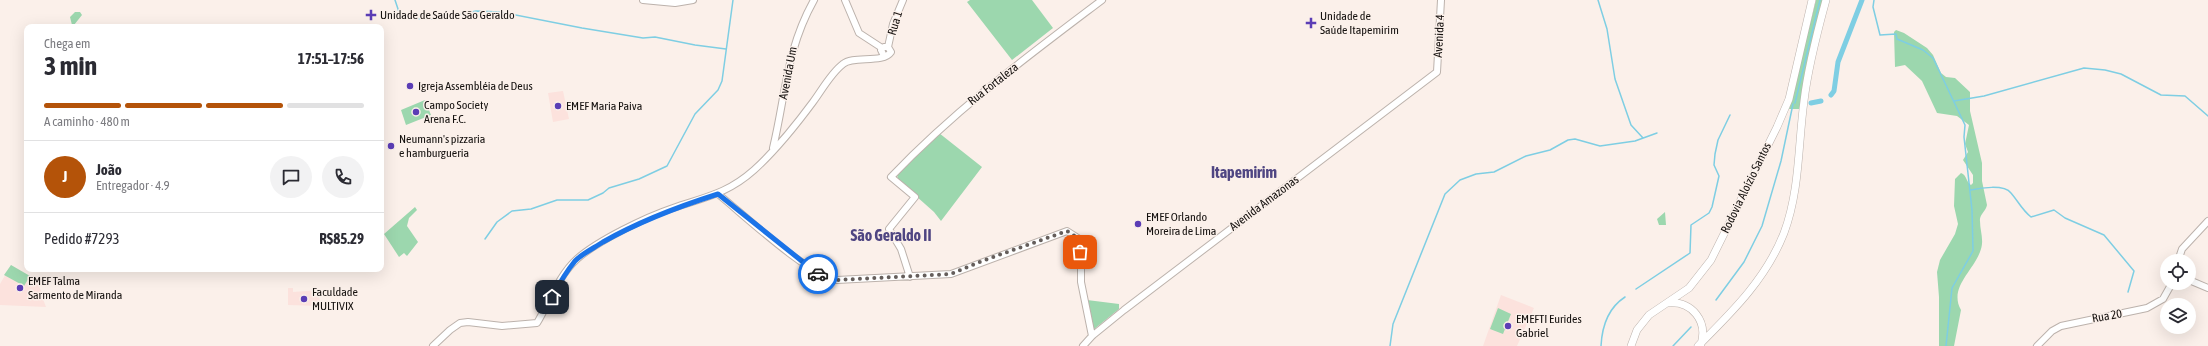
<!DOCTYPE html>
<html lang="pt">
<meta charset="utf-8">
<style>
:root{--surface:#fff;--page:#f2f2f3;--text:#2b2b33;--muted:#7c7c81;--line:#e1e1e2;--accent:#b45309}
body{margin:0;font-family:"Asap Condensed",sans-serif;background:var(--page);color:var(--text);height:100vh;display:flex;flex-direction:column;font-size:15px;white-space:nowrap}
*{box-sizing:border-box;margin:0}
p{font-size:13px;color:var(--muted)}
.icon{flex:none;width:22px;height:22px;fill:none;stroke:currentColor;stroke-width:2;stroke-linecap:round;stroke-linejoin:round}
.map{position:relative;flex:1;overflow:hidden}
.details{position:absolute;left:24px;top:24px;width:360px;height:248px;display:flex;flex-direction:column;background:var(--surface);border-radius:8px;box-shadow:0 4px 16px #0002}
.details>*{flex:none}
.controls{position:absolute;left:2160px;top:254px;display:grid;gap:8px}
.controls a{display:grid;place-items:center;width:36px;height:36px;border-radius:50%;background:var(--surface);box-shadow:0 4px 16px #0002;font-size:20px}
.pin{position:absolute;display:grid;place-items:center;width:34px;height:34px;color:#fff;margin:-17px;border-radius:8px;box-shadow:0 2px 6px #0006}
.courier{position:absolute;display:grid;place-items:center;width:40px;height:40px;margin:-20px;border:3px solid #1a73e8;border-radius:50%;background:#fff;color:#222;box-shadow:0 1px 5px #0007}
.headline em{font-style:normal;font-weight:700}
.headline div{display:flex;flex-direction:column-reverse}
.headline{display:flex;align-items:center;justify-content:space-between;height:68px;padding:0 20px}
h1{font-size:26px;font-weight:700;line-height:30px}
.bar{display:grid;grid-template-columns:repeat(4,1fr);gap:6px 4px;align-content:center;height:48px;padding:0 20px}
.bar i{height:5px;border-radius:3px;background:var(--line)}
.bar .on{background:var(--accent)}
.bar p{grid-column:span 4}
.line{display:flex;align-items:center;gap:10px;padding:0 20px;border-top:1px solid var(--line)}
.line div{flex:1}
.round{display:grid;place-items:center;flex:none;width:42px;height:42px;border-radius:21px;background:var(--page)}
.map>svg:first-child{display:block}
.education{fill:#fce2dd}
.green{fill:#9cd7ae}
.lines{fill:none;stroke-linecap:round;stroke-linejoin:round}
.stream{stroke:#7ecee3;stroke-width:1.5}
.canal{stroke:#7ecee3;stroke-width:5}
.secondary-casing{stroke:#bcb2ac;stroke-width:8}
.primary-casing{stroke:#bcb2ac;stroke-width:8}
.secondary{stroke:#fff;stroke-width:6}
.primary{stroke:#fff;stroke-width:7}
.done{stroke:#655e5b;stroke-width:4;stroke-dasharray:0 7.2}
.route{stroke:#1a73e8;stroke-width:5}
.poi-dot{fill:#5b3db5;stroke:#fbf0ea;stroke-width:1.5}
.labels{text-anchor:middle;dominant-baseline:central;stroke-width:3;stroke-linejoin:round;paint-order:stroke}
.poi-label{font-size:12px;fill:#14100e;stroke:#fbf0ea;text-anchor:start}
.street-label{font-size:12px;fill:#14100e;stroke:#fbf0ea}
.district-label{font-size:16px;font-weight:bold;fill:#4f4582;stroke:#fbf0ea}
</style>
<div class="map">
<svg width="2208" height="346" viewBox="0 0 2208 346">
<rect width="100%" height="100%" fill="#fbf0ea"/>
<!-- education -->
<path class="education" d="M563,91l6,28 -16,3 -5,-29z
M11,265l25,15 6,13 3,1 -2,5 3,8 -46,-2v-21z
M288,288h5v4l26,-2 1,16 -32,-1z
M1501,295l33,13 -17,38h-34z"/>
<!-- green -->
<path class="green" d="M970,0h62l21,28 -41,32 -45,-58z
M1816,0h8l-24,109h-11z
M75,12h5l2,3 -8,10h-2l-2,-8z
M1896,30l8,3 23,15 6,7 8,18 5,4 9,1 15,14v19l12,52v18l5,24c-1,6 -8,10 -7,16 0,10 4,18 1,28 -6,21 -33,38 -20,61l-7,36h-15v-49l-2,-25 3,-12 15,-26 3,-10 -4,-18 1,-27 6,-6c6,2 5,9 10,12l2,-2v-8l-10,-15 5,-8 -3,-8 4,-19 -12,-9 -20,-3 -15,-32 -17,-16 -10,2 -1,-35z
M425,100l6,15 -25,10 -5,-15z
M939,133l43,34 -41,54 -7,-9 -36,-32 -1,-6z
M415,207l2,3 -8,8 -2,8 11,16 -11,14 -3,-3 -5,4 -15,-23z
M1665,212l1,13h-7l-2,-6z
M11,265l19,11 -6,10 -20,-11z
M1087,300l32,4v5l-26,21z
M1498,308l13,6 -8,20 -13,-5z"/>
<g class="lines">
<!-- stream -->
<path class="stream" d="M395,0l5,15 21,4h20l35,-8 24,1 82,16 61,10 12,-1 40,8 31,4
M1598,0l9,29 8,50 16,46 12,13
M1874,0l-1,7 7,28 16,-1 1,5 26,11 10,8 32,67 -1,12 8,73 1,41 -21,37 -6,58
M1954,101l30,-5 100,-28 21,2 16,4 40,21 24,1 23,20
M1795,103l25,-103
M1971,190c9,-2 33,-6 40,3 7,8 11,17 20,24l23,-7 11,8 39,17 30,36 -6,21
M485,239l12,-17 15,-11 19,-2 26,-9h31l15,-7 6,-5 30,-9 28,-13 28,-52 23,-24 4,-9 11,-81
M1636,289l54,-36 1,-28 18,-12 3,-6 7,-31 -5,-11 1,-11 3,-14 12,-25
M1716,300l28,-38 18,-36 19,-65 12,-57
M1390,346l3,-22 52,-130 15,-14 16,-6 18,-2 32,-16 24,-6 18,-10 7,-1 25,7 35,-5 22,-8
M1601,346c1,-20 7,-38 24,-49
M1673,346l18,-19"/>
<!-- canal -->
<path class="canal" d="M1831,95l3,-4 4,-29 24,-62
M1811,103l10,-2"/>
<!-- secondary casing -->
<g class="secondary-casing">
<path id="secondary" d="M643,0l32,3 18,-3
M845,0l14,33 23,15
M888,47l5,-23 10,-24
M773,148c13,-54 13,-98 41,-148
M718,194c25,20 92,83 119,86l114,-6 116,-43 14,9v42l11,54
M2178,261l4,-12 26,-28
M910,277l-9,-28 -12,-20 26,-32 -24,-20c65,-68 137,-121 211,-177
M2189,280l19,8
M433,346l17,-16 10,-7 8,-1 34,4 35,-3c12,-20 22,-48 40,-64 20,-18 69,-42 96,-51 32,-11 54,-14 81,-38 21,-19 42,-45 59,-68 9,-12 18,-29 30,-38 10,-9 40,0 48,-12l-3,-5h-4l-3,3 3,6
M1083,346l9,-10 32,-26 313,-238 4,-72
M2037,346l15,-15 9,-5 86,-18 16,-9 9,-16"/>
</g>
<!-- primary casing -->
<g class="primary-casing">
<path id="primary" d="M1668,303c24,-2 40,18 33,41
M1631,346l6,-16 12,-15 40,-27 22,-28 66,-133 12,-28 23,-99
M1698,346c34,-34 68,-67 86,-113 16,-43 14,-88 20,-132 4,-34 13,-68 22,-101"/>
</g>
<!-- secondary -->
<use href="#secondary" class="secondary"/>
<!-- primary -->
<use href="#primary" class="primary"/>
</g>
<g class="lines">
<!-- done -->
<path class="done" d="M818,274l10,5 9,1 114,-6 31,-13 85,-30 14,9 -1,12"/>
<!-- route -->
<path class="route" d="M552,297c7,-13 14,-25 23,-36 8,-8 19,-13 28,-19 37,-21 74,-35 115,-48l100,80"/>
</g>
<!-- markers -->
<g class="poi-dot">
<path d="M369 9h4v4h4v4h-4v4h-4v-4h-4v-4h4z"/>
<path d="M1309 17h4v4h4v4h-4v4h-4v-4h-4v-4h4z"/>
<circle cx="410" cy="86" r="4"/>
<circle cx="558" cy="106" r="4"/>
<circle cx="416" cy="112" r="4"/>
<circle cx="391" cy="146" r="4"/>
<circle cx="1138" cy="224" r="4"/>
<circle cx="20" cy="288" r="4"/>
<circle cx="304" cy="299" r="4"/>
<circle cx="1508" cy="326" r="4"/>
</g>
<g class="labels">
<!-- poi labels -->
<g class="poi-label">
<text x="380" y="15">Unidade de Saúde São Geraldo</text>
<text x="1320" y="16">Unidade de<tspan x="1320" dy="14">Saúde Itapemirim</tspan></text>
<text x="418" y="86">Igreja Assembléia de Deus</text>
<text x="424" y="105">Campo Society<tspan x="424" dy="14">Arena F.C.</tspan></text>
<text x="566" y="106">EMEF Maria Paiva</text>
<text x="399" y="139">Neumann's pizzaria<tspan x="399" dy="14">e hamburgueria</tspan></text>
<text x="1146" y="217">EMEF Orlando<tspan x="1146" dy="14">Moreira de Lima</tspan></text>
<text x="28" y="281">EMEF Talma<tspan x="28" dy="14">Sarmento de Miranda</tspan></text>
<text x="312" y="292">Faculdade<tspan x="312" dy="14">MULTIVIX</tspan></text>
<text x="1516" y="319">EMEFTI Eurides<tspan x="1516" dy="14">Gabriel</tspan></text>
</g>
<!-- street labels -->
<g class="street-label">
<text transform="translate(895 23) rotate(-73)">Rua 1</text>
<text transform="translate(1439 36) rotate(-87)">Avenida 4</text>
<text transform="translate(788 73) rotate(-79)">Avenida Um</text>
<text transform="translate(993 84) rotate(-38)">Rua Fortaleza</text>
<text transform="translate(1746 188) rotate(-64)">Rodovia Aloízio Santos</text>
<text transform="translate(1264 203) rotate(-37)">Avenida Amazonas</text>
<text transform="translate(2107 316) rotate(-10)">Rua 20</text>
</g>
<!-- district labels -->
<g class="district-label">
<text x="1244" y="172">Itapemirim</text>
<text x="891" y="235">São Geraldo II</text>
</g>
</g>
</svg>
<div class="controls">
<a><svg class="icon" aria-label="locate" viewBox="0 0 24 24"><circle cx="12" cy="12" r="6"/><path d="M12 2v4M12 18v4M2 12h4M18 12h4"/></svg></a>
<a><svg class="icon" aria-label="layers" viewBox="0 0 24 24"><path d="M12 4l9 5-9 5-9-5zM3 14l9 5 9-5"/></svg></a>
</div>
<div class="pin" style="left:1080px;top:252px;background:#ea580c"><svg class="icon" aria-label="bag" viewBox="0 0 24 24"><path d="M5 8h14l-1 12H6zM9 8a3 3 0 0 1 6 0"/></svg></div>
<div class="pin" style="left:552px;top:297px;background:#1f2937"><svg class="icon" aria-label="home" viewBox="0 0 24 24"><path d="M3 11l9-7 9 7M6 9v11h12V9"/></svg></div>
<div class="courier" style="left:818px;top:274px"><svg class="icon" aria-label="car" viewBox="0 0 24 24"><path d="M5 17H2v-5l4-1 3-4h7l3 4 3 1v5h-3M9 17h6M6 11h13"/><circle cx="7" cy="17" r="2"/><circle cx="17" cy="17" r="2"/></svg></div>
<section class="details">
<div class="headline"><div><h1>3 min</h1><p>Chega em</p></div><em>17:51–17:56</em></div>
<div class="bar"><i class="on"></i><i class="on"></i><i class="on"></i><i></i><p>A caminho · 480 m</p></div>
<div class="line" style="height:72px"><b class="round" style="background:var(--accent);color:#fff">J</b><div><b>João</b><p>Entregador · 4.9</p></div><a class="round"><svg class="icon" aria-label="chat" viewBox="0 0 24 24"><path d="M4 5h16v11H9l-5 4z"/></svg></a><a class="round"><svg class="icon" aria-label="phone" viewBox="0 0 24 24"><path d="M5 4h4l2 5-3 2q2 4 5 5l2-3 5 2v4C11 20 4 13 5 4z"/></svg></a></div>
<div class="line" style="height:52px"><div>Pedido #7293</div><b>R$85.29</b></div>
</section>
</div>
